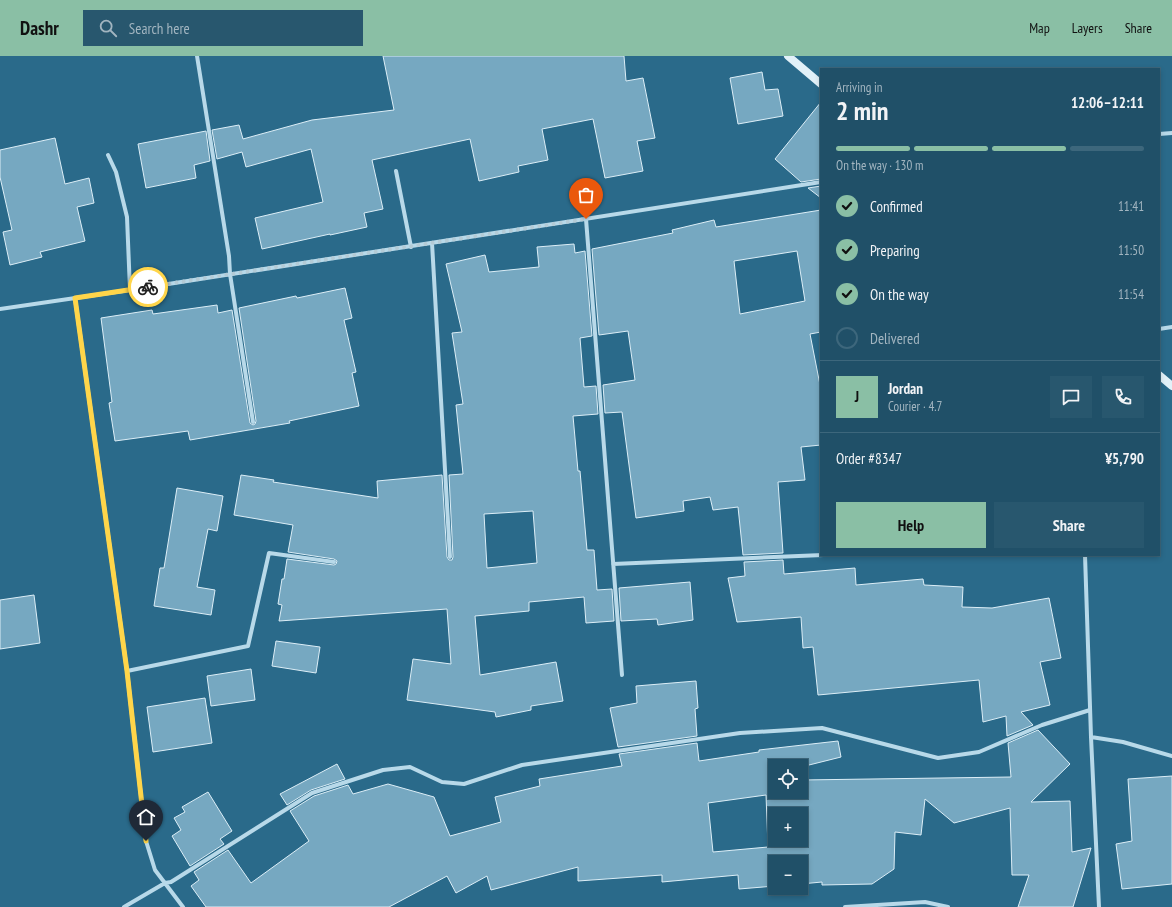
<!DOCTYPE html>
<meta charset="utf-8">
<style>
:root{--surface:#205068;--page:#28576e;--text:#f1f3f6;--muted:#a2b5c0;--line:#3d677c;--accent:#8abfa5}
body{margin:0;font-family:"PT Sans Narrow",sans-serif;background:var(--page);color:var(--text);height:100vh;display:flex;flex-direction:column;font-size:15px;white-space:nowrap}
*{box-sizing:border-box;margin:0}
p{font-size:13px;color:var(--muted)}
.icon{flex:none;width:22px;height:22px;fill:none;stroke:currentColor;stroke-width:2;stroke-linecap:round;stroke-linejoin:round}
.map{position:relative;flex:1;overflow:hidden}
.panel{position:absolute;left:820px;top:12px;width:340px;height:488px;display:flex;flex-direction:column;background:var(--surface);border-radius:0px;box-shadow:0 2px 6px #0003,0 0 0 1px var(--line)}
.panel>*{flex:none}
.tools{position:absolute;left:768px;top:703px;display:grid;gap:8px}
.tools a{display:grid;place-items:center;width:40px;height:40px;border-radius:0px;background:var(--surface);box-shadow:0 2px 6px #0003,0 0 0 1px var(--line);font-size:20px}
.pin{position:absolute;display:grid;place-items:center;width:34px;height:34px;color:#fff;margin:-41px -17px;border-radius:50% 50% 50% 0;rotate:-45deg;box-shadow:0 0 4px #0007}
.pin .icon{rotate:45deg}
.courier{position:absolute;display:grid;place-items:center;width:40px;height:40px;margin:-20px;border:3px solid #ffd54a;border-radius:50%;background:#fff;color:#222;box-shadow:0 1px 5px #0007}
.head em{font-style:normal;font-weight:700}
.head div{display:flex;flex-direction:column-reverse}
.head{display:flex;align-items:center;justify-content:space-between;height:68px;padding:0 16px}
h1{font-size:26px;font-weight:700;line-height:30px}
.bar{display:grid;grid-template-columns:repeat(4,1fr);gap:6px 4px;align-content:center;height:48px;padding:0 16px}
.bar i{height:5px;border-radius:3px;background:var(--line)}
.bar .selected{background:var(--accent)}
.bar p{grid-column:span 4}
.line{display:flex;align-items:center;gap:10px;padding:0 16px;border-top:1px solid var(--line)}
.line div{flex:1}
.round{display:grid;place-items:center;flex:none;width:42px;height:42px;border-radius:0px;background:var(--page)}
ol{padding:0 16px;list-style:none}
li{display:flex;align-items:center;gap:12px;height:44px}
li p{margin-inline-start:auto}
li .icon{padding:4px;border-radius:50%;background:var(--accent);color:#111;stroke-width:4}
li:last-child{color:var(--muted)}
li i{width:22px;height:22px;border:2px solid var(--line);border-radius:50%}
.button{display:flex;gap:8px;margin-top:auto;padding:8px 16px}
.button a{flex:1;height:46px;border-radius:0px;background:var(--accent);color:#111;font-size:16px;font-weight:700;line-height:46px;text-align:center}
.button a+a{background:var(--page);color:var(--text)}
header{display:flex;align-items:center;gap:24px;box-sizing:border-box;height:56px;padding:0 20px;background:var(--accent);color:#111}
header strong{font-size:19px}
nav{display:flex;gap:22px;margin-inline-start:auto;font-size:14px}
.search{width:280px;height:36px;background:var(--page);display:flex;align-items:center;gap:10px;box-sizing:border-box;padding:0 14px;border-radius:0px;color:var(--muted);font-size:15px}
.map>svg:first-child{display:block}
.building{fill:#76a8c1;stroke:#dceef7;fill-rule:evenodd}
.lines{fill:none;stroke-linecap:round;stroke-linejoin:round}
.minor{stroke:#b8d9e9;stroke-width:4}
.secondary{stroke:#e2f1f8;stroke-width:8}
.done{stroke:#b4cbd6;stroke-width:4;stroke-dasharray:0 7.2}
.route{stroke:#ffd54a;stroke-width:5}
</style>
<header>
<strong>Dashr</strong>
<div class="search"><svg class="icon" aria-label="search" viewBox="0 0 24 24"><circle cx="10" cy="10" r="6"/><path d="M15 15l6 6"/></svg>Search here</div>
<nav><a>Map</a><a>Layers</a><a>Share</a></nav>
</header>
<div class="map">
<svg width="1172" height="851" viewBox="0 0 1172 851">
<rect width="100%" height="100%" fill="#2a6a8a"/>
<!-- building -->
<path class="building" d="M383,0h241l2,25 17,-3 12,60 -18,3 6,30 -38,7 -12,-59 -51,10 6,31 -30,6 1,6 -40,9 -9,-42 -98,21 11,49 -19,4 3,14 -37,8v-1l-68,15 -7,-31 68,-16 -12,-53 -65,18 -4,-15 -25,7 -5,-29 27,-5 4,14 69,-19 82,-10z
M762,16l3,18 13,-1 5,27 -45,8 -8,-46z
M821,46v77l-20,3 -26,-23z
M206,75l4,30 -16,4 2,13 -50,10 -8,-44z
M55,82l10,46 24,-6 5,25 -17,4 8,34 -45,11 2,5 -32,8 -7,-33 9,-2 -12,-53v-27z
M821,130v12l-13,-10z
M821,154v122l-11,2 11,56v55l-20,2 4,33 -27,2 5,71 -40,2 -5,-48 -25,3 -3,-13 -27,4 1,10 -48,7 -14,-106 -17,1 -2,-28 32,-5 -7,-49 -29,4 -7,-86 81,-16 -1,-3 42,-10 2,7zM797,195l8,50 -65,13 -6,-53z
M574,188l1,9 10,-2 7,85 -12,2 4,49 12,-1 2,28 -25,2 5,55h2l7,79h7l3,40 15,-1 2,32 -28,2 -2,-26 -55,5v9l-54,5 5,59 76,-13 7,39 -32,5v4l-35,7 -1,-5 -88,-12 6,-41 38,5 -4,-55 -168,12 3,-16 -4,-1 4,-25h2l3,-20 47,6 2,-1 1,-3 -3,-2 -46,-7 5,-27 -59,-10 7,-40 33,5 -1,2 105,16 -1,-17 65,-6 5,82 2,3h3l1,-3 -4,-82 14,-1 -7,-69 7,-1 -11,-71 10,-1 -16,-68 39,-9 4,17 50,-5 -2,-20zM533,455l4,52 -50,5 -3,-54z
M345,232l7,30 -8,2 12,52 -4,1 7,33 -70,15 1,2 -100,17 -2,-9 -73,10 -6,-38 3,-1 -11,-84 51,-8 1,4 64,-9 1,8 14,-3 18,113 3,2 2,-1 1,-3 -17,-113 57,-12 1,2z
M177,432l46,8 -6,35 -9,-2 -11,58 18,3 -4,25 -57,-9 6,-38h4z
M783,504l1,14 71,-6 1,17 67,-6 1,6 39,2 -1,20 30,1 57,-10 12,60 -21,4 10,43 -29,7 12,13 -26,11 -1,-20 -23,6 -4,-42 -161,15 -5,-48 -10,1 -2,-31 -64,5 -9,-44 17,-2 -1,-14z
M690,526l3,38 -35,5 -1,-6 -36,2 -2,-33z
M34,539l6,48 -40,6v-49z
M276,585l44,6 -4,26 -44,-7z
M251,613l4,31 -44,6 -4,-30z
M696,625l2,27 -3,1 2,27 -79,11 -8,-39 27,-5 -1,-17z
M205,642l7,45 -59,9 -6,-45z
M1038,674l32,34 -39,38 39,-1 2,51 19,-4 -18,59h-55l11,-32h-17l-2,-67 -56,15 -29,-24 -4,36 -26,-3 -1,37 -22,15 -50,1v-3l-21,2v-22h-26v24l-36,3 -1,-14 -76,7v-7l-84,6v-14l-87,23 -4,-14 -31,17 -9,-17 -58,31h-183l-15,-21 8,-6 -5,-8 34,-22 23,33 58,-42 -19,-30 24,-15 34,-11 5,9 35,-10 46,13 16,39 51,-14 -6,-25 45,-11 -1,-7 83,-13 -3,-12 78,-11 2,18 60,-9v-2l79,-9 3,16 -40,10v-1h-26v26h26v-12l210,-3 -3,-34zM766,739l2,52 -55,5 -5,-49zM775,758h26v26h-26z
M337,708l8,15 -34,11 -24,15 -7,-11z
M1172,720v108l-50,5 -6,-45 16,-3 -4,-62z
M208,736l24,39 -12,8 4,5 -34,22 -18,-30 9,-6 -7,-12 11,-6 -3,-5z"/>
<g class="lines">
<!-- minor -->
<path class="minor" d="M197,0l32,200 1,18 23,148
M1159,78l13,-1
M108,99l8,17 11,45 3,73
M396,115l15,76
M586,163l36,456
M432,187l18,314
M75,242l52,373 19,170 9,29 28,37
M0,253l130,-19 691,-108
M1159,273l13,-2
M1085,499l6,182 8,170
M613,508l210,-9
M127,615l121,-25 21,-93 65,9
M1091,681l32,5 49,14
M124,851l41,-24 6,-1 141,-89 71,-23 27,-3 32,15 22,2 58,-19 218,-32 82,-5 116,30 41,-6 63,-27 48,-15
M845,851l80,-5 23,5"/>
<!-- secondary -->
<path class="secondary" d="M788,0l33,28
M1159,319l13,11"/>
</g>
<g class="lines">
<!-- done -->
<path class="done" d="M148,231l438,-68"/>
<!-- route -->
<path class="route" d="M146,785l-19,-170 -52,-373 73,-11"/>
</g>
</svg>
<div class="tools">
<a><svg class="icon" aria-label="locate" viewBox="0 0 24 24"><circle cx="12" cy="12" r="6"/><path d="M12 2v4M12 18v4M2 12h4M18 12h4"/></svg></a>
<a>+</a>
<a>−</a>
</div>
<div class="pin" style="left:586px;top:163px;background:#ea580c"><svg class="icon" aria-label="bag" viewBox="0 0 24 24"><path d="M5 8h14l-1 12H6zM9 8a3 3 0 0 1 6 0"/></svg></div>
<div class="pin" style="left:146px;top:785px;background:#1f2937"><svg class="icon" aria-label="home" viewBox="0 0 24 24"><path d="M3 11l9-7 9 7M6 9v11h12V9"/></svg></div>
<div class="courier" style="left:148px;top:231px"><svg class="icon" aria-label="bike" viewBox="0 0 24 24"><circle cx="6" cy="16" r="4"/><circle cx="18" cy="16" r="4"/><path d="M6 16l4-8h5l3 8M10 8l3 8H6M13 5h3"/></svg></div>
<section class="panel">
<div class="head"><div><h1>2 min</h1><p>Arriving in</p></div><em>12:06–12:11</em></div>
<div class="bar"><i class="selected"></i><i class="selected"></i><i class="selected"></i><i></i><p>On the way · 130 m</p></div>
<ol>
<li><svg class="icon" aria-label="check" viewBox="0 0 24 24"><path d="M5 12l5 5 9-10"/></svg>Confirmed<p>11:41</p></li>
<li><svg class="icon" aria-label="check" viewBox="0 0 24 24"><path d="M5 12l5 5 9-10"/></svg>Preparing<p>11:50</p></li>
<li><svg class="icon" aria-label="check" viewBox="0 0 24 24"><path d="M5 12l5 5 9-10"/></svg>On the way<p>11:54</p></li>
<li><i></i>Delivered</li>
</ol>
<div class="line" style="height:72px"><b class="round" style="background:var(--accent);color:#111">J</b><div><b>Jordan</b><p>Courier · 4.7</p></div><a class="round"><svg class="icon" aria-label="chat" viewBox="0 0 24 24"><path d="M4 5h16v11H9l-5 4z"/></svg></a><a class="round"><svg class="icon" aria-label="phone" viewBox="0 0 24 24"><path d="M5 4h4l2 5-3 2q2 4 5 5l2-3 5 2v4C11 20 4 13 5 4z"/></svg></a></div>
<div class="line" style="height:52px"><div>Order #8347</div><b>¥5,790</b></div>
<div class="button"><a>Help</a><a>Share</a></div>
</section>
</div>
